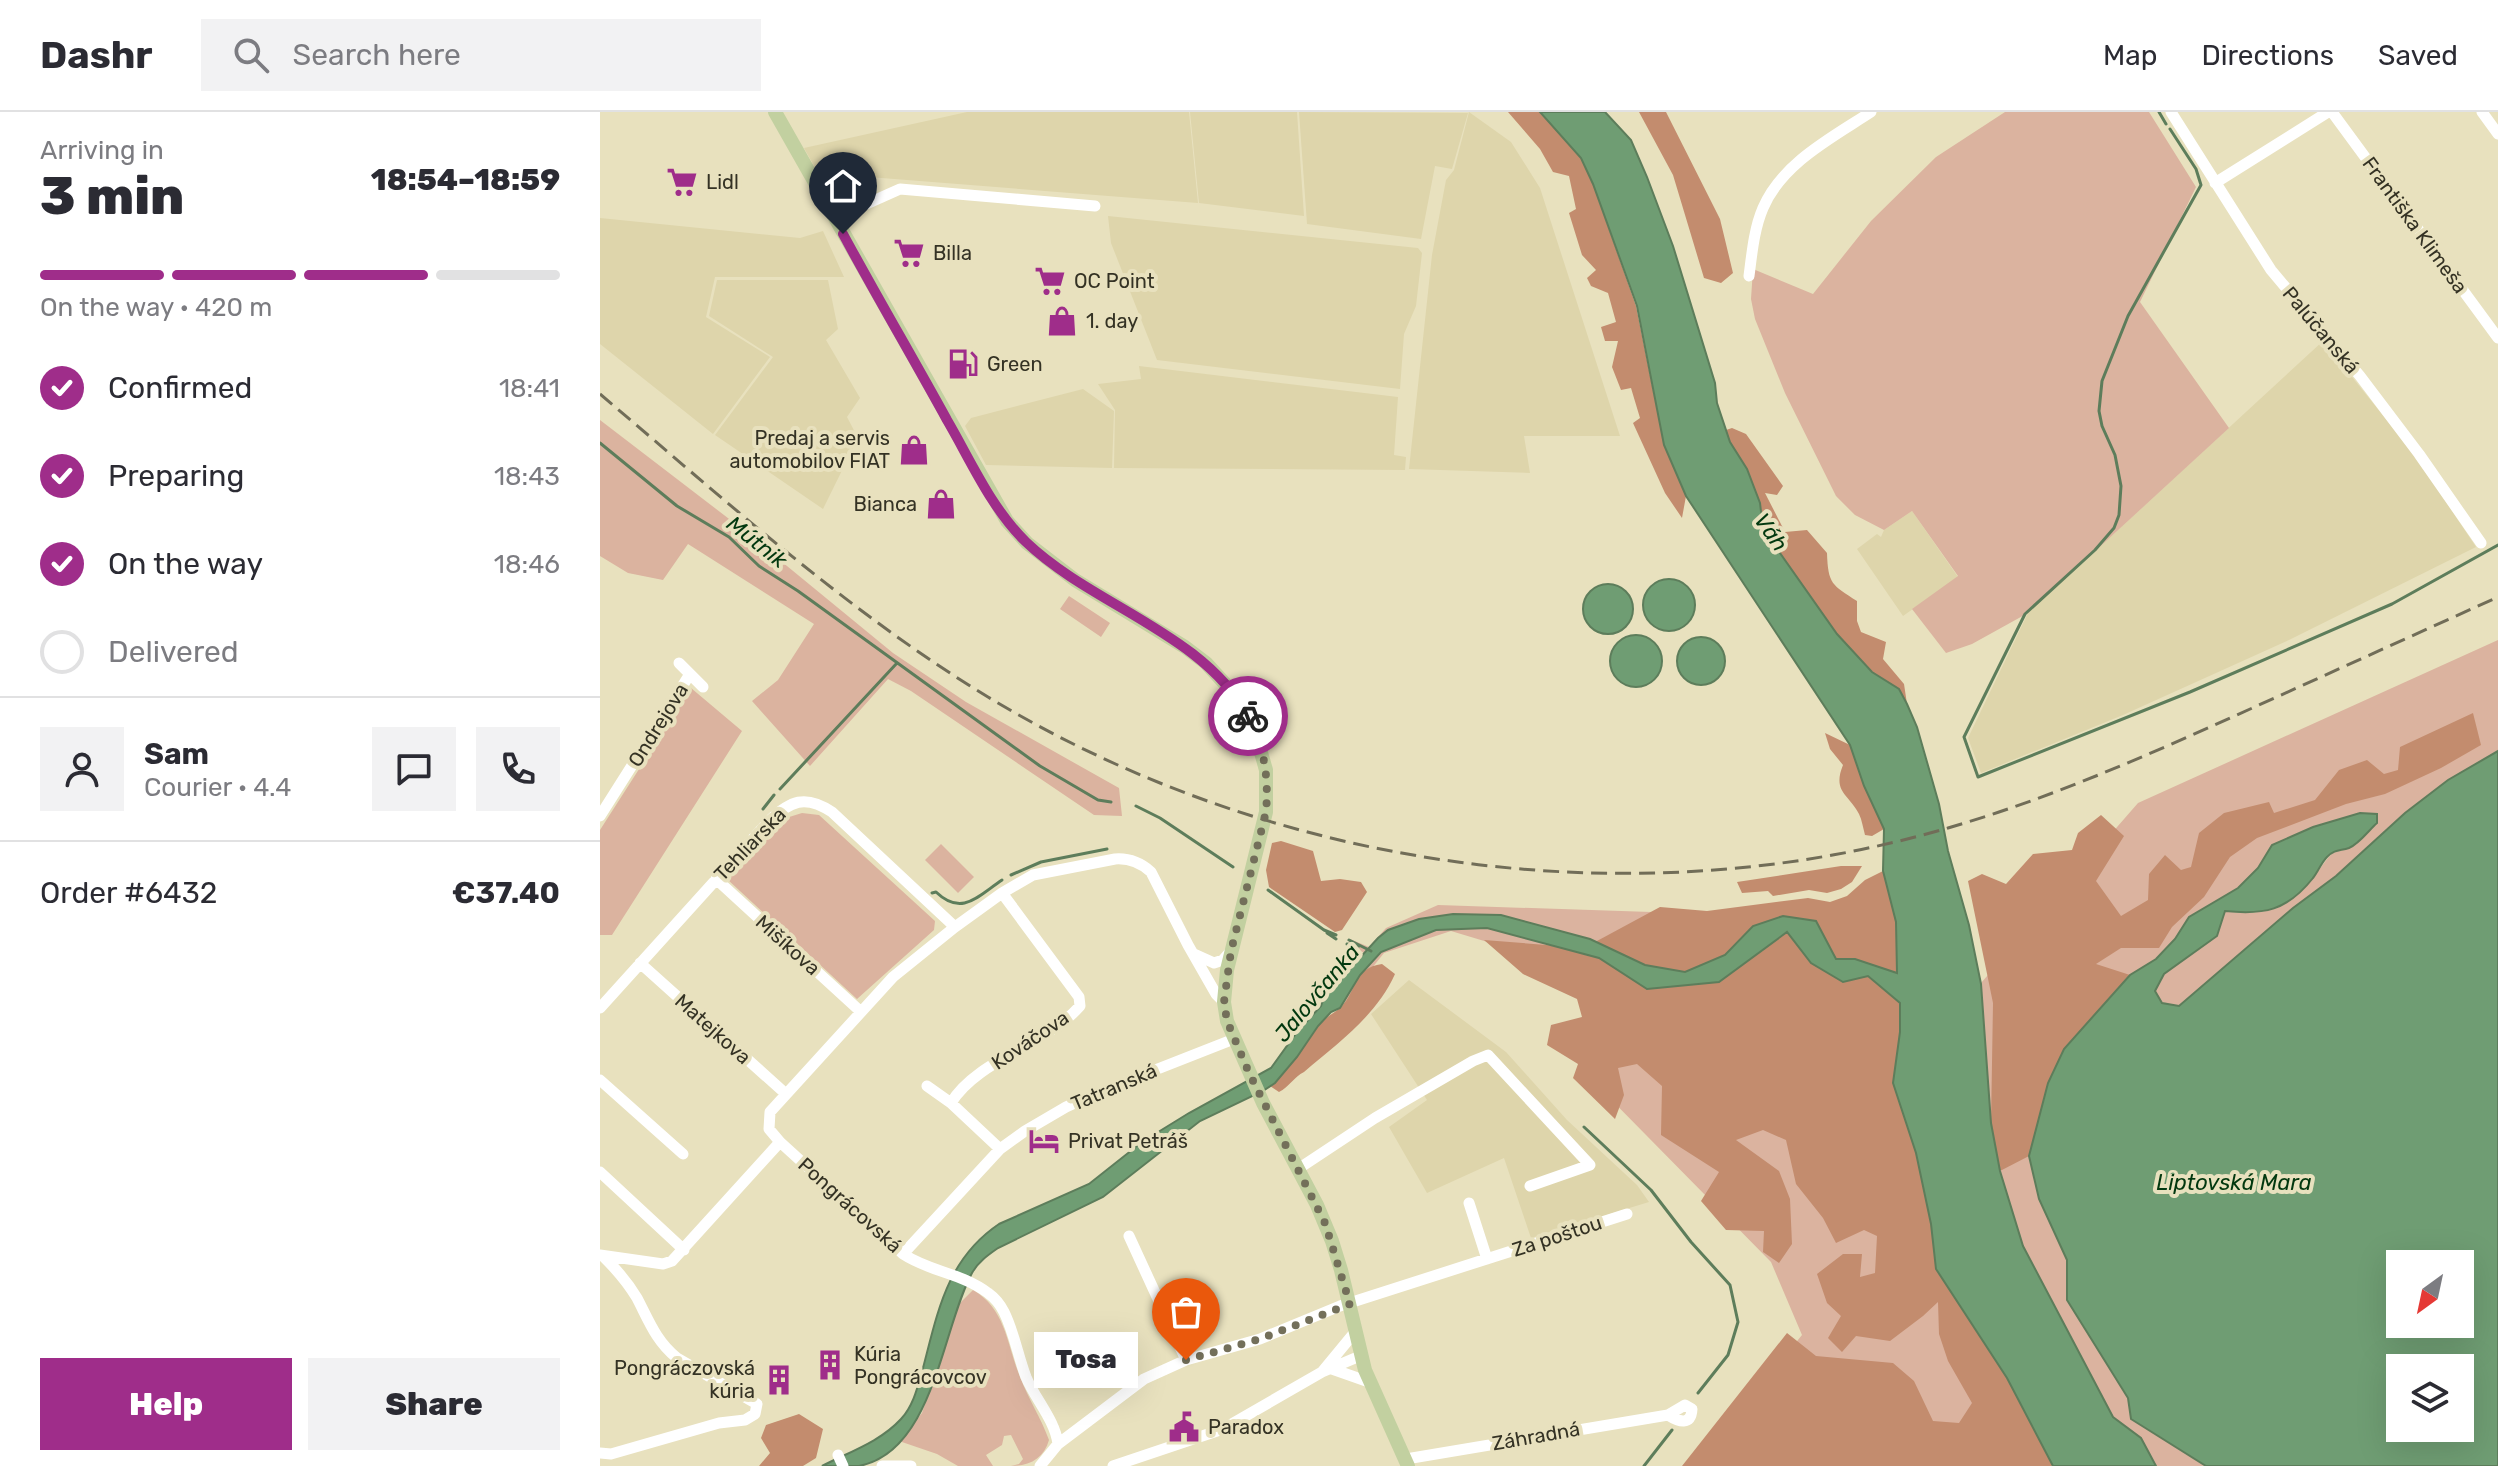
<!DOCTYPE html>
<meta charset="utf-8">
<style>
:root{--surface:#fff;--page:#f2f2f3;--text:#2b2b33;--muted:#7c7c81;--line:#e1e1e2;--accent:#9f2d8a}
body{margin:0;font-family:Rubik,sans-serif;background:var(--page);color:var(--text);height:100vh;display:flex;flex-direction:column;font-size:30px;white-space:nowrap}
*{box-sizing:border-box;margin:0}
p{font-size:26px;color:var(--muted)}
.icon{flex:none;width:44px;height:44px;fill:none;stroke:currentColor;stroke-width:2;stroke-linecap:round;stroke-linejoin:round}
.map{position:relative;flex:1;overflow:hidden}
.drawer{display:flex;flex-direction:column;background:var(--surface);width:600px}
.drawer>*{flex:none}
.needle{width:52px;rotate:213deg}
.fabs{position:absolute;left:1786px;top:1138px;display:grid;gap:16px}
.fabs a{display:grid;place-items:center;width:88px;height:88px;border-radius:0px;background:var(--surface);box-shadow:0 8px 32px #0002;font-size:40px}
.pin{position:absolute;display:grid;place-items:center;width:68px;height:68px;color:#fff;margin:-82px -34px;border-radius:50% 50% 50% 0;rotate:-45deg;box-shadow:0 0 8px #0007}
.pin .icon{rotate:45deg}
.courier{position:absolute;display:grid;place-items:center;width:80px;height:80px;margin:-40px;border:6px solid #9f2d8a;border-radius:50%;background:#fff;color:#222;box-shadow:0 2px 10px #0007}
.bubble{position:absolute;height:56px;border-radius:0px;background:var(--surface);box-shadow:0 8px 32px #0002;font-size:26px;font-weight:800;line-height:56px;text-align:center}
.headline em{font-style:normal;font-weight:800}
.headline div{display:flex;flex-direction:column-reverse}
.headline{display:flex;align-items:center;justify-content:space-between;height:136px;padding:0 40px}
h1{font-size:52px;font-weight:800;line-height:60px}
.bar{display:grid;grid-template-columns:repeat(4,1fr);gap:12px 8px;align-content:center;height:96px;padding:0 40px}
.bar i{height:10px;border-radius:6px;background:var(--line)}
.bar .on{background:var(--accent)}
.bar p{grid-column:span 4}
.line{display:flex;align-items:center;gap:20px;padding:0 40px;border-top:2px solid var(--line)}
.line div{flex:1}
.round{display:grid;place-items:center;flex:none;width:84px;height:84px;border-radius:0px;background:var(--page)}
ol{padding:0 40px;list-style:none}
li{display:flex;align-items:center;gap:24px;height:88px}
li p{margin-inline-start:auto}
li .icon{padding:8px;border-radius:50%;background:var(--accent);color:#fff;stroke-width:4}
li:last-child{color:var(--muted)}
li i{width:44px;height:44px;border:4px solid var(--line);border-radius:50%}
.button{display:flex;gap:16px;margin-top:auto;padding:16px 40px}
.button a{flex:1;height:92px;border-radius:0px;background:var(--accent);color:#fff;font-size:32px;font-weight:800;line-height:92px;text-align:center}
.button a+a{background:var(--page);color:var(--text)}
header{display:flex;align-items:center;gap:48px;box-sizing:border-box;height:112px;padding:0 40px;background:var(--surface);border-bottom:2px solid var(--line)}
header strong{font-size:38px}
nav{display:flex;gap:44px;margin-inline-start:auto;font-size:28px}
.search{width:560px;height:72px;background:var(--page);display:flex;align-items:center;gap:20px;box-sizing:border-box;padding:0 28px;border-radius:0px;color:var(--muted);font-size:30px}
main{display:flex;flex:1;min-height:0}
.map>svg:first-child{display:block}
.built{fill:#ded5ab}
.green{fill:#dbb39f}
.forest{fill:#c38c6e}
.water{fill:#6f9d73;stroke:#5d7d5b;stroke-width:2;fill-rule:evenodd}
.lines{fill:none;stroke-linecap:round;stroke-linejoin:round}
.stream{stroke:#5d7d5b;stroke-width:3}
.minor{stroke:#fff;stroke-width:11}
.major{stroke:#c2d0a0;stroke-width:14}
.rail{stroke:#716d58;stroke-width:3;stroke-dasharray:16 8;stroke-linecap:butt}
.done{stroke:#736f5a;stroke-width:8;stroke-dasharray:0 14.4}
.route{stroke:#9f2d8a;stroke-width:10}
.labels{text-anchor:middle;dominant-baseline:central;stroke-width:8;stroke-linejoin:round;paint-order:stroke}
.poi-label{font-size:20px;fill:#343224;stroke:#e8e1be;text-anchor:start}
.street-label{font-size:20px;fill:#343224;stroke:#e8e1be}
.water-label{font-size:22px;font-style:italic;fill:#02380f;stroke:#e8e1be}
</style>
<header>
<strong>Dashr</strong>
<div class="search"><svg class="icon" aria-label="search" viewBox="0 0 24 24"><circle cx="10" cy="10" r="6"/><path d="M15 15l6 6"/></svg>Search here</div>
<nav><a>Map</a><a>Directions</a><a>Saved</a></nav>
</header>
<main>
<section class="drawer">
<div class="headline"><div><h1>3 min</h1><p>Arriving in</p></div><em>18:54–18:59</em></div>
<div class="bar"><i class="on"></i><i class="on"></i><i class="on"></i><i></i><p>On the way · 420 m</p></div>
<ol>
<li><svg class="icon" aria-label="check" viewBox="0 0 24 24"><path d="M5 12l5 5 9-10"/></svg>Confirmed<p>18:41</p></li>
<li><svg class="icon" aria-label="check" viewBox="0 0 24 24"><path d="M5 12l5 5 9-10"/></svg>Preparing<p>18:43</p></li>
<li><svg class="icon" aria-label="check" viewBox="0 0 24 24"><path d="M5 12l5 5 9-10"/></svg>On the way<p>18:46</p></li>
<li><i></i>Delivered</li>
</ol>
<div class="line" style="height:144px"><a class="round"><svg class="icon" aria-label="person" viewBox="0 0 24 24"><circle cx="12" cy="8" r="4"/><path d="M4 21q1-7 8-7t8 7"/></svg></a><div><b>Sam</b><p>Courier · 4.4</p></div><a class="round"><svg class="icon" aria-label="chat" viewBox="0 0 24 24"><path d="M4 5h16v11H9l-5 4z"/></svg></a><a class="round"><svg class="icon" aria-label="phone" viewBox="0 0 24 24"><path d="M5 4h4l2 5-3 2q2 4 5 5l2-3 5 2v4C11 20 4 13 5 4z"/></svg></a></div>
<div class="line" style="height:104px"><div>Order #6432</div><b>€37.40</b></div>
<div class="button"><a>Help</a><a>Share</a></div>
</section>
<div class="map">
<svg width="1898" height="1354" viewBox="0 0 1898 1354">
<rect width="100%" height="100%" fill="#e8e1be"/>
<!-- built -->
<path class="built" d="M367,0h222l9,91 -380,-30 -14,-25z
M590,0h107l7,104 -105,-13z
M699,0l169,1 -16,56 -17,-3 -14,73 -114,-15z
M869,0l42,30 29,46 80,248h-96l6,37 -121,-4 23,-214 14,-75 8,-10z
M508,104l310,32 4,5 -6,53 -12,28 -4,55 -243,-29 -46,-117z
M0,106l200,20 23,-7 21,46h-129l-9,40 64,40 -57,77 -113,-90z
M117,168h111l10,49 -12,11 34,58 -13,19 11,21 -35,71 -108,-74 58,-78 -64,-41z
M1723,229l91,113 62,93 -187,93 -166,75 -142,58 -13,-35 60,-125z
M539,254l259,31 -4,58 12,2 -1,13 -291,-2 1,-58 -17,-26 43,-5z
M483,277l31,22 -2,57 -126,-3 -21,-39 6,-8z
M1312,399l46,66 -55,39 -46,-67 20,-15 4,3 3,-7z
M809,868l97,72 61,68 70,65 12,17 -118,36 -27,-80 -77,35 -38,-66 38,-27 -56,-86z"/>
<!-- green -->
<path class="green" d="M1405,0h144l47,75 -56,115 89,126 -201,185 -56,31 -26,9 -34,-44 46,-33 -46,-65 -28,19 -29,-15 -19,-19 -51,-103 -30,-74 -4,-20 2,-30 60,25 58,-73 65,-64z
M0,308l137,105 156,128 73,49 153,86 3,28 -28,-1 -183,-124 -23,-12 -78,87 -58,-65 26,-21 36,-56 -126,-80 -25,36 -35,-7 -28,-17z
M469,484l41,27 -9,14 -41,-28z
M1898,528v111l-50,29 -43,33 -69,63 -43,32 -114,98 -17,-3 -7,-12 9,-17 53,-38 8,-25c39,5 63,-1 88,-33 9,-11 13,-20 24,-29l-65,-4 -14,23 -20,20 -49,29 -14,22 -19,20 -26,16 -91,224 28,61v40l61,98 3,21 75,47h-511l107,-131 -31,-73 -187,-190 29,-78 -89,-41 -73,-22 -67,22 -44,55 -16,-11 40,-44 -16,-8 2,-6 19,8 17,-19 52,-23 303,10 240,68 157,-180z
M91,576l51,43 -130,204h-12v-105z
M202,701l17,2 116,106 -1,9 -77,69 -130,-120 59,-61z
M341,732l33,33 -16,16 -33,-33z
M373,1178c33,19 34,55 47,87 9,23 21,41 29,63 -5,18 -19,26 -38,26l8,-2 4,-5 -12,-24 -7,1 -2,9 -16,10 7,11h-35l-21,-12 -38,-13 23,-28 35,-107z"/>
<!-- forest -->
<path class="forest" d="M908,0h32l41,46 12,26 43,122 28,139 22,51 -4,22 -17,-25 -32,-70 7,-5 -9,-30 -10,2 -9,-23 6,-26h-13l-4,-14 15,-5 -8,-29 -17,-7 -4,-8 9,-8 -14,-15 -13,-42 7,-4 -7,-33 -16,-4 -13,-23z
M1039,0h27l54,107 13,54 -12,10 -17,-5 -31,-103z
M1132,316l14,6 37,52 -6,9 -12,-2 20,39 22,-2 20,23c1,31 5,32 30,48v20l4,11 25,10 -3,17 21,25 3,20 -8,-15 -27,-17 -35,-37 -56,-77 -18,-29 -3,-26 -13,-34 -17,-27 -4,-12z
M1873,601l8,32 -40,23 -56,26 -39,10 -89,34 -27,19 -26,40 -32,30 -13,21h-38l-25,16 34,11 -66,74 -16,34 -19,73 -29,15 -9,-48 2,-120 -25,-122 14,-7 24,10 27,-30 39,-4 6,-17 23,-18 23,21 -28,45 25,35 27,-16 1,-26 16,-19 16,15 10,-3 8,-34 25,-20 45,-11 5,11 41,-13 24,-30 28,-10 17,14 14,-4 2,-23z
M1225,621l25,12 14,41 20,43 -12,7 -7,-1c-2,-7 -3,-15 -6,-21 -10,-20 -27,-22 -16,-49l-13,-16z
M681,729l32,10 8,30 19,-2 21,3 6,10 -25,38 -7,2 -66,-45 -3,-17 6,-27z
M1241,754h21l-10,16 -11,7 -14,4 -18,-3 -36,6 -5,-5 -26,2 -5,-11z
M1283,759l13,51 4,81v31l-7,49 23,70 15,71 5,44 71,110 46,88h-371l105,-133 29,23 77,7 21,18 19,40 26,2 13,-20 -24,-42 -9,-27 -1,-32 -15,14 -33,25 -34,-5 -14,16 -14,-14 13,-22 -14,-13 -10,-29 26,-20h19l-2,23 15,-4 2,-37 -13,-6 -28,13 -13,-25 -27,-34 -10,-44 -23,-10 -27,10 43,31 11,28 2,45 -13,19 -16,-11 1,-21 -38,-1 -25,-29 18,-29 -58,-37 1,-49 -25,-22 -19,4 6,27 -9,24 -42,-41 5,-14 -31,-19 4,-20 31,-8 -5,-18 -54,-25 -39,-34 100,8 76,-41 47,4 101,-13 22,4 17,-6 18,-16z
M782,852l13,10c-19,42 -56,68 -91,98 -10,5 -15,15 -25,20l-9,-6c20,-15 32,-39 47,-59 7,-9 16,-13 24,-20 17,-18 12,-39 41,-43z
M199,1302l24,15 -7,29 -13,8h-44l11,-13 -9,-15 5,-13z"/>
<!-- water -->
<path class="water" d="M940,0h65l26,28 16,37 26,69 42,137 2,20 13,39 17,27 13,34 3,26 74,105 35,38 27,17 8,15 10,23 22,77 9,47 21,74 12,59 10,139 9,48 23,75 90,171 28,21 15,28h-103l-46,-88 -71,-109 -5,-45 -15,-71 -23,-70 7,-51v-29l-32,-27 -25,6 -32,-19 -24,-31 -68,50 -72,7 -48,-31 -112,-30 -51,2 -55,22 -21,23 -20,33 -9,4 -13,14 -21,31 -22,26 -12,8 -63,30 -97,76 -105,51c-10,7 -20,14 -26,25 -30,55 -38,179 -113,193 -12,0 -26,0 -37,0 27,-14 58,-24 79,-47 13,-14 17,-34 22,-51 15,-57 24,-109 76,-144l90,-40 53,-42 47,-29 82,-45 26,-36 24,-26 3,-9 54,-59 10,-8 31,-11 34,-5 48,1 89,24 55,26 40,7 40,-17 28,-29 30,-10 33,5 20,38h19l42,14 -1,-51 -13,-51 1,-42 -20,-43 -14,-41 -164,-249 -22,-51 -27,-139 -44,-122 -12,-26z
M1043 493a26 26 0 1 1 52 0a26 26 0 1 1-52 0Z
M983 497a25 25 0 1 1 50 0a25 25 0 1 1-50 0Z
M1010 549a26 26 0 1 1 52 0a26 26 0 1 1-52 0Z
M1077 549a24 24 0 1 1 48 0a24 24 0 1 1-48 0Z
M1898,639v715h-292l-75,-47 -3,-21 -61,-98v-40l-28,-61 -10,-43 19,-73 16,-34 66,-74 26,-16 19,-20 14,-22 49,-29 20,-20 14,-23 41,-18 47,-14 17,1v9c-8,7 -18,21 -28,25 -9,3 -14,1 -22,9 -6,6 -9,15 -14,21 -26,33 -49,37 -88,33l-8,25 -53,38 -9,17 7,12 17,3 114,-98 43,-32 69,-63 43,-33zM1800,1152h60v60h-60zM1800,1256h60v60h-60z"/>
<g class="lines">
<!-- stream -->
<path class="stream" d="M1559,0l7,12
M1570,17l26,40 5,16 -73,131 -26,65 -3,30 3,15 13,29 6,31 -2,29 -5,13 -19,22 -70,64 -61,123 14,40 212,-85 202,-88 106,-59
M0,331l77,63 52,31 30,29 39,25 242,175 58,34 13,2
M180,677l117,-126
M536,694l24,12 73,49
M163,697l11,-14
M411,763l30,-13 66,-13
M668,778l56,40 12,5
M332,781l4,-1c26,25 42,4 66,-12
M727,821l9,6
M749,828l22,11
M747,832l12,2
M984,1015l67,63 40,52 39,43 8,37 -10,33 -30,38
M1044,1354l28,-36"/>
<!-- minor -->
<path class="minor" d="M1571,0l100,158 89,106 59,78 62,89
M1732,0l166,226
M1882,0l16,22
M1615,71l113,-71
M235,106l65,-29 195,17
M1149,164c3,-23 5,-47 14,-68 19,-45 70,-71 108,-96
M79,551l24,24
M0,704l90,-142
M116,767l144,132
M594,842l20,9 9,-3 8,-9
M40,851l146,131
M0,896l169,-187c21,-20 36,-27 63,-9l123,115
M0,968l83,74
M327,974l24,17 49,46
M351,991c26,-43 96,-59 129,-97l-1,-9 -77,-104
M180,1030l123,112c27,18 59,19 85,39 7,5 12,11 16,19 10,20 14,44 22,65 9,22 29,43 32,67
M698,1057l77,-51 98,-57 15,-6 102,110 -60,21
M0,1060l84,78
M869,1091l18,56
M303,1142l97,-105 25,-18 41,-24 33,-15 135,-53
M0,1143l63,9 9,-3 108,-119 -11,-13 1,-17 123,-135 62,-50 47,-34 31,-18 82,-16c14,-1 25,3 36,13l37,73 28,49 8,8
M586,1248l74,-21 80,-33 287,-92
M732,1257l37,13
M722,1260l33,-40
M0,1341l11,1 108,-31 26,-3 10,-6 2,-10 -80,-46c-21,-17 -28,-37 -40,-60 -9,-15 -21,-29 -33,-41
M238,1343l5,11
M806,1347l262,-44 17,-10 7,4c-1,17 -13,13 -24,6
M282,1354h29
M440,1354l18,-22 86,-65 42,-19 -57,-124
M513,1354l110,-37 99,-57 38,-16"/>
<!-- major -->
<path class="major" d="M175,0l232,409 20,22 48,37 110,67 21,16 32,35 16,30 12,42v42l-39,158 -3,32 3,19 36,82 54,102 15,36 9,29 24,100 43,96"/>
<!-- rail -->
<path class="rail" d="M0,282c125,106 248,218 388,303 282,171 641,224 960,131 107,-31 209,-77 311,-123 80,-36 159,-72 239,-108"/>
</g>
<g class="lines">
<!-- done -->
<path class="done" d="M586,1248l74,-21 90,-35 -25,-81 -76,-150 -22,-52 -3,-19 7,-51 35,-139c3,-35 -2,-66 -18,-96"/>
<!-- route -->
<path class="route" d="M243,122c34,63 70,124 104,186 24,41 44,88 79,122 67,64 177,91 222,174"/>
</g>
<!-- icons -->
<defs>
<g id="supermarket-bare" transform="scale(2.4)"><path d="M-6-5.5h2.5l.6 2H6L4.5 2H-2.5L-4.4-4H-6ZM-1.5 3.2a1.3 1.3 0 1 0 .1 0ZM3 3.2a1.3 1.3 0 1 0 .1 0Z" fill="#9f2d8a" stroke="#e8e1be" stroke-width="2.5" paint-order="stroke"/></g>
<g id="shop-bare" transform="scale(2.4)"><path d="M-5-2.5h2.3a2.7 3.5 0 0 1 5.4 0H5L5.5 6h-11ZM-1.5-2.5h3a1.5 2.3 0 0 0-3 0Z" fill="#9f2d8a" stroke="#e8e1be" stroke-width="2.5" paint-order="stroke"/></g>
<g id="fuel-bare" transform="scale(2.4)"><path d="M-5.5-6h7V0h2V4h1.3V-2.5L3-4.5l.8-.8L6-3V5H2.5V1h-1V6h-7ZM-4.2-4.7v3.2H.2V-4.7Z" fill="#9f2d8a" stroke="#e8e1be" stroke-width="2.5" paint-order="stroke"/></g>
<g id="hotel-bare" transform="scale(2.4)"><path d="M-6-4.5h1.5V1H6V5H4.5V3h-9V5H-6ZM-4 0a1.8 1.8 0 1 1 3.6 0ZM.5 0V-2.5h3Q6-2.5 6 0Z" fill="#9f2d8a" stroke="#e8e1be" stroke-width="2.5" paint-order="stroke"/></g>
<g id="building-bare" transform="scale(2.4)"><path d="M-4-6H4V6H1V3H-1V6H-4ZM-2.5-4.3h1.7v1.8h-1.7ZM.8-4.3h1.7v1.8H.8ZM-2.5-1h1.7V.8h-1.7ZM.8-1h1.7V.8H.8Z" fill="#9f2d8a" stroke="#e8e1be" stroke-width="2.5" paint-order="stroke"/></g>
<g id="civic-bare" transform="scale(2.4)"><path d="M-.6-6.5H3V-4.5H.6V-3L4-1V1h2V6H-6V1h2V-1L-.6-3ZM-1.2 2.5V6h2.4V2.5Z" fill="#9f2d8a" stroke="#e8e1be" stroke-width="2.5" paint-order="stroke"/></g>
</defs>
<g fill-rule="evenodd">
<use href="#supermarket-bare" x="82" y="70"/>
<use href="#supermarket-bare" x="309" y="141"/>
<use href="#supermarket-bare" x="450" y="169"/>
<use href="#shop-bare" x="462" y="209"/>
<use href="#fuel-bare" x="363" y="252"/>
<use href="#shop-bare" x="314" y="338"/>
<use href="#shop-bare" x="341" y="392"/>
<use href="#hotel-bare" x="444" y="1029"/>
<use href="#building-bare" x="230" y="1253"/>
<use href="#building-bare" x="179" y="1268"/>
<use href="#civic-bare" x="584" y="1315"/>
</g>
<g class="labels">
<!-- poi labels -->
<g class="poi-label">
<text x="106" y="70">Lidl</text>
<text x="333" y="141">Billa</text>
<text x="474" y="169">OC Point</text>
<text x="486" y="209">1. day</text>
<text x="387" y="252">Green</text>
<text x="290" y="326" text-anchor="end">Predaj a servis<tspan x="290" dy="23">automobilov FIAT</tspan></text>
<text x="317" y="392" text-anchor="end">Bianca</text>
<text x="468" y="1029">Privat Petráš</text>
<text x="254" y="1242">Kúria<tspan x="254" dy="23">Pongrácovcov</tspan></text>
<text x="155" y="1256" text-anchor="end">Pongráczovská<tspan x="155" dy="23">kúria</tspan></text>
<text x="608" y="1315">Paradox</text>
</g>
<!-- street labels -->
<g class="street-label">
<text transform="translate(1815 113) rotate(54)">Františka Klimeša</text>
<text transform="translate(1721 218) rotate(50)">Palúčanská</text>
<text transform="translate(58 613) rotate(-58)">Ondrejova</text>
<text transform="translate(150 732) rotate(-46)">Tehliarska</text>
<text transform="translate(188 833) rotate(42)">Mišíkova</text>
<text transform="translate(113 917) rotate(42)">Matejkova</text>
<text transform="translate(430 928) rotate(-34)">Kováčova</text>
<text transform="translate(514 975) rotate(-23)">Tatranská</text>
<text transform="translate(250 1093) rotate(42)">Pongrácovská</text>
<text transform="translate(957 1124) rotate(-18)">Za poštou</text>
<text transform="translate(936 1324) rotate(-10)">Záhradná</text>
</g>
<!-- water labels -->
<g class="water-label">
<text transform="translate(1171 420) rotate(55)">Váh</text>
<text transform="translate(157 430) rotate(38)">Mútnik</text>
<text transform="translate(717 881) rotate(-50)">Jalovčanka</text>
<text x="1634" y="1070">Liptovská Mara</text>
</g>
</g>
</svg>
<div class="fabs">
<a><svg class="needle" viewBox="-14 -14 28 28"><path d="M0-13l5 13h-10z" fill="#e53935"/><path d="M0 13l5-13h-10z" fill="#7c7c81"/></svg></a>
<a><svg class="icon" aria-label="layers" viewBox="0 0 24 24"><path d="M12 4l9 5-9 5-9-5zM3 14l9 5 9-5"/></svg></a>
</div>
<div class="pin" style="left:586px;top:1248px;background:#ea580c"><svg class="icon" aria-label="bag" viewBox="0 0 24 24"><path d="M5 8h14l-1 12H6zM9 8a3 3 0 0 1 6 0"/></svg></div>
<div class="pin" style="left:243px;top:122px;background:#1f2937"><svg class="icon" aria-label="home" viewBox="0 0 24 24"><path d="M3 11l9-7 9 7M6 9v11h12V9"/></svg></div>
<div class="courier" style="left:648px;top:604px"><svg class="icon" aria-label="bike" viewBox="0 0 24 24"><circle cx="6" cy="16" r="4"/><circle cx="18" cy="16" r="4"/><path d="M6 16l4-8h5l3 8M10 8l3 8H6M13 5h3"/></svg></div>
<div class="bubble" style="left:434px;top:1220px;width:104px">Tosa</div>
</div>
</main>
